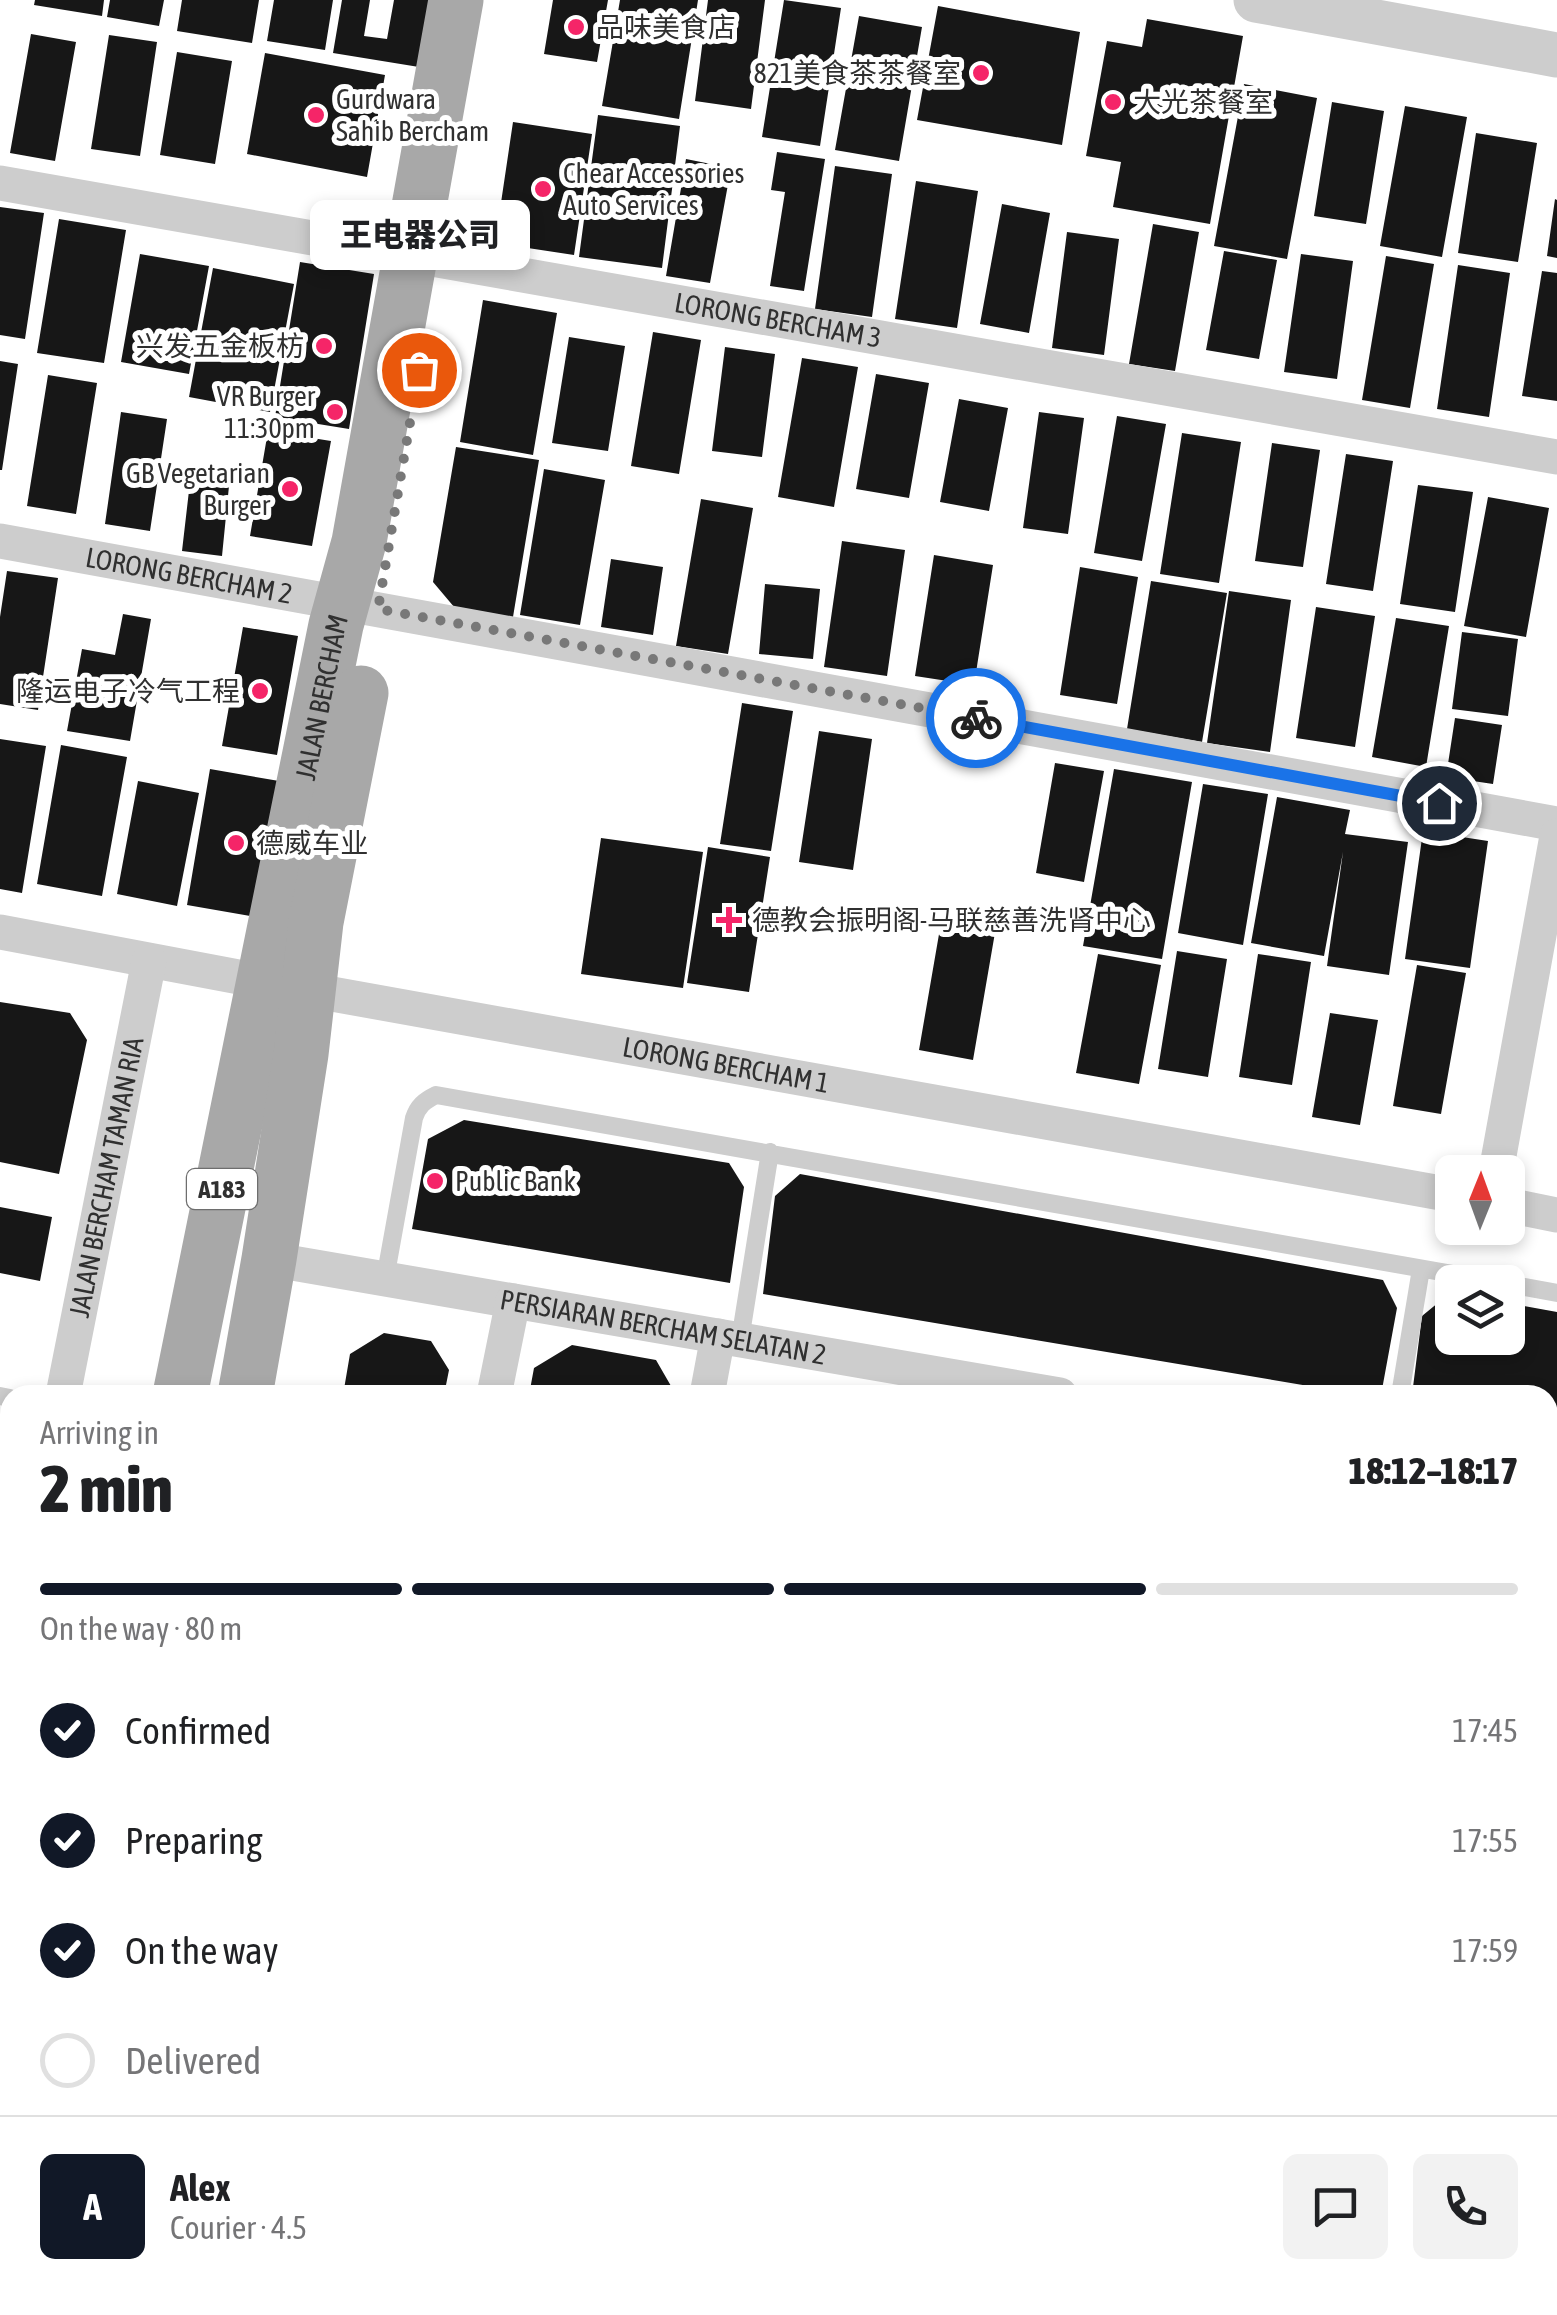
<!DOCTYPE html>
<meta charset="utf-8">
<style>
:root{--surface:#fff;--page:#f2f2f2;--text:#202124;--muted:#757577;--line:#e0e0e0;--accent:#111827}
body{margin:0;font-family:"Asap Condensed","Noto Sans SC",sans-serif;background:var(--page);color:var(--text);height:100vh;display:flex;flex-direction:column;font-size:38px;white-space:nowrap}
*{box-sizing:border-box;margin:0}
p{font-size:32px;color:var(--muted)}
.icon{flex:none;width:55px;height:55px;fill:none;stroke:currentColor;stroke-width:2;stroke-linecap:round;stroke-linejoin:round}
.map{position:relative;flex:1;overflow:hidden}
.drawer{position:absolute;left:0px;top:1385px;width:1558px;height:930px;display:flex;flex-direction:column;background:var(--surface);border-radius:30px 30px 0 0;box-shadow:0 5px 15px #0003}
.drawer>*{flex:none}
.needle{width:65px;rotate:1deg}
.tools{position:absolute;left:1435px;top:1155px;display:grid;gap:20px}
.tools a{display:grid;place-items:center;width:90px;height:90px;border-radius:15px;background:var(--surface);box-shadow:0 5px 15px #0003;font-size:50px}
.pin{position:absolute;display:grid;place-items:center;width:85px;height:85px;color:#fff;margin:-42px;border:5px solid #fff;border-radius:50%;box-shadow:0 2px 10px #0007}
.courier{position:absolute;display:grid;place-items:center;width:100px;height:100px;margin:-50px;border:8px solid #1a73e8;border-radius:50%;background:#fff;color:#222;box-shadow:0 2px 12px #0007}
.bubble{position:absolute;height:70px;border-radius:15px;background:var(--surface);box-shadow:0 5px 15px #0003;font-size:32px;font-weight:800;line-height:70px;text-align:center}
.head em{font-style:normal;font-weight:800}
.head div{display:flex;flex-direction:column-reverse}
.head{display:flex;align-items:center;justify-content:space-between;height:170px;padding:0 40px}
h1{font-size:65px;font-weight:800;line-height:75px}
.bar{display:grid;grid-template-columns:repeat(4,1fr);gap:15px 10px;align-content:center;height:120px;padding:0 40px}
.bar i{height:12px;border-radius:8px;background:var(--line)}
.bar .selected{background:var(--accent)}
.bar p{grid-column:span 4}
.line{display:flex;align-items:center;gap:25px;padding:0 40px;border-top:2px solid var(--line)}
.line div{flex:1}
.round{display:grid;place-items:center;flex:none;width:105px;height:105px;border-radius:15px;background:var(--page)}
ol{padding:0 40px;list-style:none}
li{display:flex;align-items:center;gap:30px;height:110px}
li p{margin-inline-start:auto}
li .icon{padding:10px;border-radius:50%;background:var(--accent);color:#fff;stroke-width:4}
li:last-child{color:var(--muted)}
li i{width:55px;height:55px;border:5px solid var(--line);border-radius:50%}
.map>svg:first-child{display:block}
.building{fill:#171717}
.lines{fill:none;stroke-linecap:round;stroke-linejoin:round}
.service{stroke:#cdcdcd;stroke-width:18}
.minor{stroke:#cdcdcd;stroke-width:35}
.tertiary{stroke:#cdcdcd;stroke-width:45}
.primary{stroke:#a8a8a8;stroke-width:55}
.done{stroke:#787878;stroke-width:10;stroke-dasharray:0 18}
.route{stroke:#1a73e8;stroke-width:12}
.poi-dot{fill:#f52568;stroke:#fff;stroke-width:4}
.labels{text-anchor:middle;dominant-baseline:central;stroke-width:10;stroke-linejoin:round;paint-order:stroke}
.shield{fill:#fff;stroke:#6e6e6e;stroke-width:2.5}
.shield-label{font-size:25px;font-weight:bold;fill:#303030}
.poi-label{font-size:28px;fill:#303030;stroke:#fff;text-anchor:start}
.street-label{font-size:28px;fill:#303030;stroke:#fff}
</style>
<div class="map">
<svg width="1557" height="2315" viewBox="0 0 1557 2315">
<rect width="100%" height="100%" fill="#fff"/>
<!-- building -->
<path class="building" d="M35,0h69l-2,16 -68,-11z
M110,0h54l-5,26 -52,-9z
M182,0h77l-7,43 -75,-12z
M274,0h59l-8,50 -58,-9z
M342,0h28l-6,36 23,3 7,-39h36l-11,67 -86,-14z
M553,0h55l-11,62 -53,-8z
M620,0h78l-19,119 -77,-13z
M708,0h57l-14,109 -56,-8z
M784,0l57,8 -21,138 -58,-9z
M938,6l142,26 -18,113 -145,-25z
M859,16l63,11 -23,134 -64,-11z
M1147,19l96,17 -33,188 -97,-17 8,-45 -35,-6 21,-115 35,6z
M31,34l45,8 -21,119 -45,-8z
M109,35l48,7 -17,114 -49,-7z
M177,52l55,9 -17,103 -55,-9z
M265,53l120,22 -18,102 -120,-23z
M1244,84l73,14 -30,161 -73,-13z
M1332,102l52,9 -18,113 -52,-8z
M1405,106l62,11 -25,140 -62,-11z
M598,115l82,11 -18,142 -83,-11z
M513,122l79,12 -18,121 -79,-12z
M1476,133l61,10 -19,119 -60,-9z
M777,152l48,7 -21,132 -34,-5 15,-94 -14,-2z
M686,159l45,9 -21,115 -44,-7z
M835,166l57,8 -20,143 -57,-8z
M916,181l62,10 -21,137 -62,-9z
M1555,199l2,1v58l-10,-2z
M1002,204l48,9 -21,120 -49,-9z
M0,207l44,6 -19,126 -25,-4z
M59,219l67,11 -22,133 -67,-10z
M1153,224l46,8 -24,139 -46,-7z
M1067,232l52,7 -15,116 -52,-7z
M1224,251l53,9 -18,99 -53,-9z
M140,254l69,12 -20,108 -68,-12z
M1301,254l52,7 -16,118 -53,-7z
M1386,256l48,8 -24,144 -48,-8z
M300,262l74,12 -25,155 -74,-12z
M1458,265l52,8 -21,144 -52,-8z
M213,268l81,16 -24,128 -81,-15z
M1542,271l15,2v128l-35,-5z
M483,300l74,13 -24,142 -73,-13z
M653,332l48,8 -22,134 -48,-8z
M569,337l56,9 -17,105 -56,-8z
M725,347l50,7 -13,103 -50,-6z
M802,358l56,9 -24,140 -56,-10z
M0,361l18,3 -16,106h-2z
M876,374l53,9 -20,115 -53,-9z
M48,375l49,8 -21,131 -49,-8z
M959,399l49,9 -19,103 -49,-9z
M121,412l46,7 -17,112 -45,-7z
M1039,412l45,6 -16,116 -45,-6z
M1117,416l49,8 -24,137 -48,-8z
M268,431l63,10 -19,105 -62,-10z
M1182,433l59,9 -22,141 -59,-9z
M1272,443l48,7 -17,117 -48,-6z
M456,447l83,13 -27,163 -52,-9 -27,-32z
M1346,454l47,7 -20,130 -47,-7z
M544,469l61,11 -25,145 -60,-10z
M190,482l39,4 -7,70 -40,-5z
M1418,485l55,7 -18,120 -55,-8z
M1488,497l61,11 -23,129 -62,-11z
M701,499l52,9 -25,146 -52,-8z
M842,541l63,9 -18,126 -63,-9z
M934,555l59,10 -19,120 -59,-9z
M611,559l52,8 -10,68 -52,-8z
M1080,567l58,10 -21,127 -57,-9z
M7,571l51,7 -20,132 -38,-6v-87z
M1151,581l76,12 -25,149 -75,-13z
M765,584l55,5 -7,70 -54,-5z
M1229,591l62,9 -21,152 -63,-9z
M1316,607l59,9 -20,131 -59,-9z
M123,614l28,5 -21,122 -63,-10 15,-82 33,6z
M1396,618l53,8 -23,141 -54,-10z
M243,627l55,9 -21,119 -55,-9z
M1462,632l56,7 -10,77 -56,-7z
M742,703l51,8 -22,140 -51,-7z
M1455,718l47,7 -9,59 -47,-7z
M819,731l53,8 -19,131 -54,-8z
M0,739l46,7 -24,147 -22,-4z
M61,745l66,12 -25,139 -65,-12z
M1055,763l49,8 -20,111 -48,-9z
M210,769l75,13 -23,136 -75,-13z
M1114,769l78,13 -30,177 -79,-13z
M138,781l61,12 -22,113 -60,-12z
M1203,784l65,10 -25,151 -65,-12z
M1277,797l73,13 -5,24 63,8 -19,133 -62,-9 16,-114 -19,104 -73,-13z
M1423,831l65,10 -18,127 -65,-9z
M601,838l102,14 -20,136 -102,-14z
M708,847l62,10 -21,135 -62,-9z
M943,911l54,10 -24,139 -54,-10z
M1177,951l50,8 -19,118 -50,-8z
M1098,954l63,11 -22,119 -63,-11z
M1258,954l53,8 -19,123 -53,-8z
M1417,965l49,8 -25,141 -48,-8z
M0,1002l70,11 17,27 -28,134 -59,-12z
M1330,1013l48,7 -18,105 -48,-8z
M464,1120l265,43 15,24 -14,96 -318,-54 16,-90z
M800,1174l583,106 14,28 -16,87h-19l-599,-101 12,-98z
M0,1207l52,10 -12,64 -40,-8z
M1450,1293h2v45h56v-35l49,9v119l-9,-2v-34h-136l10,-79z
M384,1333l47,8 18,29 -5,25h-101l7,-41z
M572,1345l84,15 15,26 -2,9h-140l5,-27z
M1548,1521l9,1v148l-9,-1z
M1548,1705l9,2v150l-9,-2z
M1548,1931l9,1v123l-9,-1z
M1548,2072l9,1v106l-9,-2z
M1548,2289h9v26h-102v-10h93z
M188,2305h97l-2,10h-96z
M364,2305h150l-2,10h-150z
M588,2305h312l35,6 3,4h-352z
M1120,2305h210l-2,10h-164l-44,-8z"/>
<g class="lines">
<!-- service -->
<path class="service" d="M385,1279l29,-161c4,-12 10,-17 22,-23l1062,187
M1508,1284l49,9
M740,1340l30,-188
M1400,1395l21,-126
M0,1396l10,2
M945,2305l58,10"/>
<!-- minor -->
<g class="minor">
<path id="s1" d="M0,183l1557,274"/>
<path id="s2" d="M0,541l1557,283"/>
<path id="s3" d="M0,932l265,50 1187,213"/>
<path d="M1496,1172l61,-336"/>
<path d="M1508,1205l49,10"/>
<path id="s4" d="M269,1259l791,136"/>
<path id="s5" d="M63,1395l86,-434"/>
<path d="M494,1395l19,-94"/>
<path d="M707,1395l11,-59"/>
<path d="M1548,1482l9,2"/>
<path d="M0,1749l10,-56"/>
<path d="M1548,1904l9,1"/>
<path d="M1548,2231l9,1"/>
<path d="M1399,2305v10"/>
<path d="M320,2315l2,-10"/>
<path d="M544,2315l2,-10"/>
</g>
<!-- tertiary -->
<path class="tertiary" d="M1256,0l301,55"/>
<!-- primary -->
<g class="primary">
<path id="s6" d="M180,1395l156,-770 23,-83 97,-542"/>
<path d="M245,1395l24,-136 32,-205 15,-132 45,-229"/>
<path d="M0,2314l10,-48"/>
<path d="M78,2315l2,-10"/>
</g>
</g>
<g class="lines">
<!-- done -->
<path class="done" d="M419,370l-41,239 598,109"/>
<!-- route -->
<path class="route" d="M976,718l463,85"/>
</g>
<!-- markers -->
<g class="poi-dot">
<circle cx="576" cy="27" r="10"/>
<circle cx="981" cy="73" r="10"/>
<circle cx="1113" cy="102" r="10"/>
<circle cx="316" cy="115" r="10"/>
<circle cx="543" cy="189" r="10"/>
<circle cx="324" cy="346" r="10"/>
<circle cx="335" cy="412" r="10"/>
<circle cx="290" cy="489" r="10"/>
<circle cx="260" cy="691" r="10"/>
<circle cx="236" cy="843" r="10"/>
<path d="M724 905h10v10h10v10h-10v10h-10v-10h-10v-10h10z"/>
<circle cx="435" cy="1181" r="10"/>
</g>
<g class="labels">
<!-- shield labels -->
<rect class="shield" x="187" y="1169" width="70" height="40" rx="8"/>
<g class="shield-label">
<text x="222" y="1189">A183</text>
</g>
<!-- poi labels -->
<g class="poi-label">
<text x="596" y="27">品味美食店</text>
<text x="961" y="73" text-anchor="end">821美食茶茶餐室</text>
<text x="336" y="99">Gurdwara<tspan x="336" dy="32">Sahib Bercham</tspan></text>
<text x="1133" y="102">大光茶餐室</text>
<text x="563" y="173">Chear Accessories<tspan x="563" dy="32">Auto Services</tspan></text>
<text x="304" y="346" text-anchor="end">兴发五金板枋</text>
<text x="315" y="396" text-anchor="end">VR Burger<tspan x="315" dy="32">11:30pm</tspan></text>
<text x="270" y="473" text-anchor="end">GB Vegetarian<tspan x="270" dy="32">Burger</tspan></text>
<text x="240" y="691" text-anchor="end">隆运电子冷气工程</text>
<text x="256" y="843">德威车业</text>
<text x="752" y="920">德教会振明阁-马联慈善洗肾中心</text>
<text x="455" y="1181">Public Bank</text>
</g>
<!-- street labels -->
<g class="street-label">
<text stroke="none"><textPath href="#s1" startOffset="790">LORONG BERCHAM 3</textPath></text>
<text stroke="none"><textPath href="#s2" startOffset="192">LORONG BERCHAM 2</textPath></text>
<text stroke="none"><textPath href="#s6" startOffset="712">JALAN BERCHAM</textPath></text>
<text stroke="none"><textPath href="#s3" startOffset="738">LORONG BERCHAM 1</textPath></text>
<text stroke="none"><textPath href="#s5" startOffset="222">JALAN BERCHAM TAMAN RIA</textPath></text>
<text stroke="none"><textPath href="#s4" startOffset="400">PERSIARAN BERCHAM SELATAN 2</textPath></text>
</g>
</g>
</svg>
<div class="tools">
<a><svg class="needle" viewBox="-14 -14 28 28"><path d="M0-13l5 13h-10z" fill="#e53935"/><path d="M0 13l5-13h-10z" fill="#757577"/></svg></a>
<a><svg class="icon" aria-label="layers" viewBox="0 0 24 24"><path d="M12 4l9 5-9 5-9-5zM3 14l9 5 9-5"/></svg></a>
</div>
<div class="pin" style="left:419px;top:370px;background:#ea580c"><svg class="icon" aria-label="bag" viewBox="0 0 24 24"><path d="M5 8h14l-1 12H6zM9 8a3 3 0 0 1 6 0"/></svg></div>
<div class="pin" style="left:1439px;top:803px;background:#1f2937"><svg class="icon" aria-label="home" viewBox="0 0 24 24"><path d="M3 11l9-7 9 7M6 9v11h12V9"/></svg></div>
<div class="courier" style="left:976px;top:718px"><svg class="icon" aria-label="bike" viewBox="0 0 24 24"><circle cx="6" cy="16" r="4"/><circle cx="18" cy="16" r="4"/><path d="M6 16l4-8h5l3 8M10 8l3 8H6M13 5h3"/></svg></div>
<div class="bubble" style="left:310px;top:200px;width:220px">王电器公司</div>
<section class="drawer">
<div class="head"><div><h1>2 min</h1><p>Arriving in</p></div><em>18:12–18:17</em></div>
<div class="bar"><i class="selected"></i><i class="selected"></i><i class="selected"></i><i></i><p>On the way · 80 m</p></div>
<ol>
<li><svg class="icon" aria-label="check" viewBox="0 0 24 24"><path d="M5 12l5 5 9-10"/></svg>Confirmed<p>17:45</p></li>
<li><svg class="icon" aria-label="check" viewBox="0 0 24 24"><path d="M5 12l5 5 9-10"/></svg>Preparing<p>17:55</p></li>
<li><svg class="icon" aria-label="check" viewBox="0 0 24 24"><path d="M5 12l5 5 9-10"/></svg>On the way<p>17:59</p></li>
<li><i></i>Delivered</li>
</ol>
<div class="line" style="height:180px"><b class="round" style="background:var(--accent);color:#fff">A</b><div><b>Alex</b><p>Courier · 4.5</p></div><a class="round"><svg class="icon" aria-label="chat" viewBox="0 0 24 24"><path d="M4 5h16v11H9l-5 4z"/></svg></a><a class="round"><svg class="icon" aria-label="phone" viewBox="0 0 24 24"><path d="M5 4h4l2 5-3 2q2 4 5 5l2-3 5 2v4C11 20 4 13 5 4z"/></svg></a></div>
</section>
</div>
